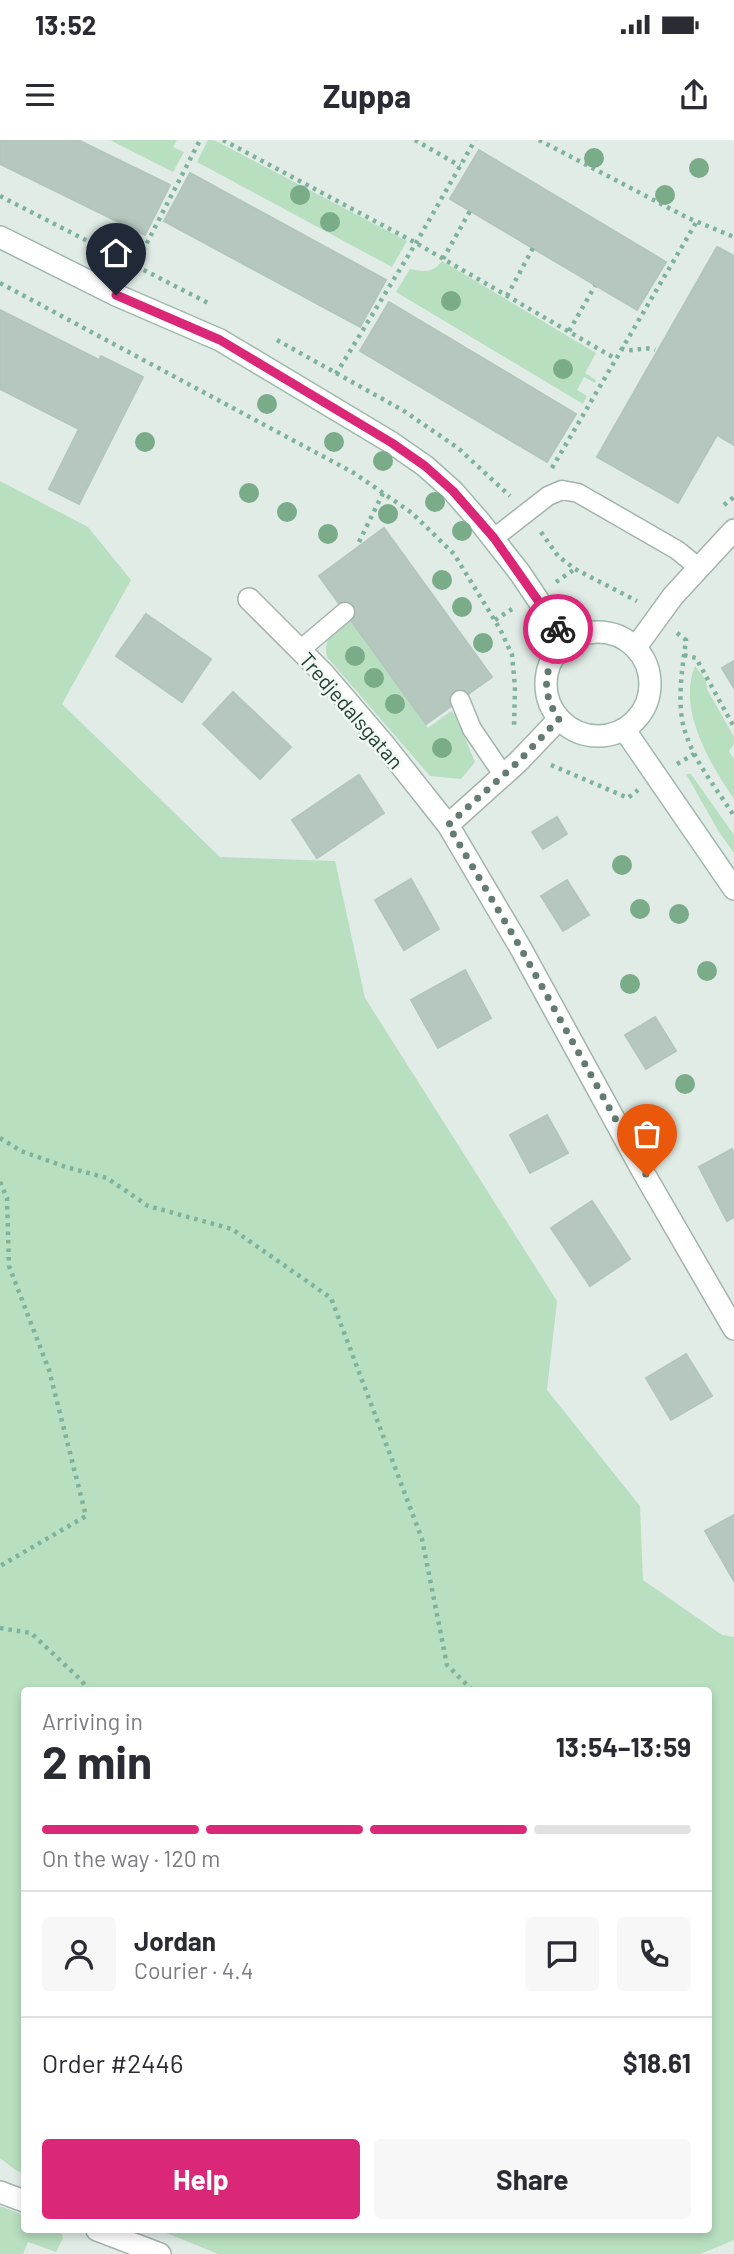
<!DOCTYPE html>
<meta charset="utf-8">
<style>
:root{--surface:#fff;--page:#f7f7f7;--text:#2b2b33;--muted:#7c7c81;--line:#e1e1e2;--accent:#db2777}
body{margin:0;font-family:Barlow,sans-serif;background:var(--page);color:var(--text);height:100vh;display:flex;flex-direction:column;font-size:26px;white-space:nowrap}
*{box-sizing:border-box;margin:0}
p{font-size:23px;color:var(--muted)}
.icon{flex:none;width:38px;height:38px;fill:none;stroke:currentColor;stroke-width:2;stroke-linecap:round;stroke-linejoin:round}
.map{position:relative;flex:1;overflow:hidden}
.panel{position:absolute;left:21px;top:1547px;width:691px;height:546px;display:flex;flex-direction:column;background:var(--surface);border-radius:7px;box-shadow:0 4px 10px #0003}
.panel>*{flex:none}
.pin{position:absolute;display:grid;place-items:center;width:60px;height:60px;color:#fff;margin:-72px -30px;border-radius:50% 50% 50% 0;rotate:-45deg;box-shadow:0 0 7px #0007}
.pin .icon{rotate:45deg}
.courier{position:absolute;display:grid;place-items:center;width:70px;height:70px;margin:-35px;border:5px solid #db2777;border-radius:50%;background:#fff;color:#222;box-shadow:0 2px 9px #0007}
.summary em{font-style:normal;font-weight:700}
.summary div{display:flex;flex-direction:column-reverse}
.summary{display:flex;align-items:center;justify-content:space-between;height:119px;padding:0 21px}
h1{font-size:46px;font-weight:700;line-height:52px}
.bar{display:grid;grid-template-columns:repeat(4,1fr);gap:10px 7px;align-content:center;height:84px;padding:0 21px}
.bar i{height:9px;border-radius:5px;background:var(--line)}
.bar .selected{background:var(--accent)}
.bar p{grid-column:span 4}
.line{display:flex;align-items:center;gap:18px;padding:0 21px;border-top:2px solid var(--line)}
.line div{flex:1}
.round{display:grid;place-items:center;flex:none;width:74px;height:74px;border-radius:7px;background:var(--page)}
.action{display:flex;gap:14px;margin-top:auto;padding:14px 21px}
.action a{flex:1;height:80px;border-radius:7px;background:var(--accent);color:#fff;font-size:28px;font-weight:700;line-height:80px;text-align:center}
.action a+a{background:var(--page);color:var(--text)}
.status{display:flex;justify-content:space-between;align-items:center;height:49px;padding:0 35px;background:var(--surface);direction:ltr}
.status svg{height:19px;fill:currentColor}
header{display:flex;justify-content:space-between;align-items:center;height:91px;padding:0 21px;background:var(--surface);font-size:32px;font-weight:700}
.map>svg:first-child{display:block}
.green{fill:#b8dfbf}
.building{fill:#b6c7bf;stroke:#b3c6bc;stroke-width:2}
.lines{fill:none;stroke-linecap:round;stroke-linejoin:round}
.lane-casing{stroke:#a3b4ad;stroke-width:21}
.street-casing{stroke:#a3b4ad;stroke-width:24}
.secondary-casing{stroke:#9eb9ad;stroke-width:24}
.path{stroke:#7fb29d;stroke-width:4.5;stroke-dasharray:3.5 5;stroke-linecap:butt}
.lane{stroke:#fff;stroke-width:18}
.street{stroke:#fff;stroke-width:21}
.secondary{stroke:#fff;stroke-width:21}
.tree{fill:#7bac8a}
.done{stroke:#647b72;stroke-width:7;stroke-dasharray:0 12.6}
.route{stroke:#db2777;stroke-width:9}
.labels{text-anchor:middle;dominant-baseline:central;stroke-width:5;stroke-linejoin:round;paint-order:stroke}
.street-label{font-size:21px;fill:#203e33;stroke:#f2f9f4}
</style>
<div class="status"><b>13:52</b><svg viewBox="0 0 49 12"><path d="M0 12V9h3v3zM5 12V6h3v6zM10 12V3h3v9zM15 12V0h3v12zM26 1h20v11H26zM47 4h2v5h-2z"/></svg></div>
<header><svg class="icon" aria-label="menu" viewBox="0 0 24 24"><path d="M4 6h16M4 12h16M4 18h16"/></svg>Zuppa<svg class="icon" aria-label="share" viewBox="0 0 24 24"><path d="M12 15V3M7 8l5-5 5 5M5 13v7h14v-7"/></svg></header>
<div class="map">
<svg width="734" height="2114" viewBox="0 0 734 2114">
<rect width="100%" height="100%" fill="#e1ece6"/>
<!-- green -->
<path class="green" d="M110,0h67l-4,7 11,5 -11,20z
M208,0h6l193,101 -15,26 -195,-105z
M442,121l154,92 -11,20 11,7 -1,3 -11,-6 -7,13 10,6 -4,8 -187,-112 14,-23c14,3 23,4 32,-8z
M0,341l88,46 43,53 -69,124 158,153 115,4 30,137 192,303 -10,89 93,116 3,74 79,55 12,2v603l-34,14h-482l-59,-24h550v-540h-685v484l-10,-5 -14,-11z
M349,478l79,110 23,-17 5,5 19,46 -14,17 -31,-3 -103,-119c-5,-19 9,-28 22,-39z
M695,526l11,14 1,9 27,48v7l-5,7 5,8v40c-24,-35 -57,-90 -39,-133z
M686,634h5l43,61v18l-15,-21z
M0,2066l24,9v15h36l3,8 -7,14 -28,-10 -5,12h-23z"/>
<!-- building -->
<path class="building" d="M0,0h78l92,45 -25,50 -145,-71z
M479,10l187,112 -29,48 -187,-111z
M190,33l196,107 -26,47 -196,-106z
M717,107l17,9v189l-17,-10 -39,68 -81,-46z
M389,162l187,112 -29,48 -187,-111z
M0,170l99,50 2,-4 42,21 -64,127 -30,-15 30,-60 -79,-40z
M384,388l108,149 -66,47 -107,-148z
M146,474l65,45 -29,43 -66,-46z
M734,521v27l-12,-20z
M233,552l58,55 -31,32 -57,-55z
M359,635l25,38 -67,45 -25,-38z
M557,677l10,17 -24,15 -11,-17z
M411,739l28,50 -35,21 -29,-50z
M567,740l22,35 -26,16 -22,-35z
M465,830l26,48 -53,30 -27,-48z
M655,877l21,34 -30,18 -21,-34z
M547,975l21,38 -38,20 -20,-38z
M732,1009l2,5v63l-7,4 -28,-54z
M592,1061l38,58 -40,27 -39,-58z
M686,1214l26,42 -41,24 -25,-42z
M734,1375v66l-29,-50z"/>
<g class="lines">
<!-- lane casing -->
<g class="lane-casing">
<path id="lane" d="M494,398l54,-42 14,-6 16,3 99,57 21,17
M300,510l45,-38
M460,560l12,29 32,47"/>
</g>
<!-- street casing -->
<g class="street-casing">
<path id="street" d="M249,459l75,75 59,69 65,82 72,122 122,223 92,159
M636,507l37,-51 61,-66
M448,685l70,-63 41,-43
M0,2052l24,9
M97,2090l63,24"/>
</g>
<!-- secondary casing -->
<g class="secondary-casing">
<path id="secondary" d="M0,97l116,58 104,45 172,103 33,23 28,25 27,31 40,51 46,69
M546 544a52 52 0 1 1 104 0a52 52 0 1 1-104 0Z
M624,589l110,160"/>
</g>
<!-- path -->
<path class="path" d="M223,0l193,103 200,116
M415,0l45,26
M539,0l149,78 46,19
M0,56l208,107
M443,119l27,-48
M135,126l65,-126
M0,143l354,190 58,40 42,41 46,75 12,26 3,32 -1,40
M507,156l26,-48
M569,191l26,-45
M277,200l127,71 54,37 52,48
M621,208c12,6 22,-3 34,2
M336,234l80,-131 59,-103
M552,328l145,-247
M724,365l10,-8
M541,392l17,24 17,13 62,32
M359,402l24,-49
M556,442l19,-13
M495,480l17,-11
M677,493l9,7c-3,24 -7,47 -5,71 3,39 33,73 53,105
M684,515l12,3 38,69
M677,624l17,-10
M551,625l77,33 10,-8
M0,998l21,13 45,16 41,11 41,28 84,23 99,69 91,241 25,126 25,25
M0,1042l7,16 2,68 40,104 37,146 -86,50
M0,1488l31,5 51,48 6,9"/>
<!-- lane -->
<use href="#lane" class="lane"/>
<!-- street -->
<use href="#street" class="street"/>
<!-- secondary -->
<use href="#secondary" class="secondary"/>
</g>
<!-- trees -->
<g class="tree">
<circle cx="594" cy="18" r="10"/>
<circle cx="699" cy="28" r="10"/>
<circle cx="300" cy="55" r="10"/>
<circle cx="665" cy="55" r="10"/>
<circle cx="330" cy="82" r="10"/>
<circle cx="451" cy="161" r="10"/>
<circle cx="563" cy="229" r="10"/>
<circle cx="267" cy="264" r="10"/>
<circle cx="145" cy="302" r="10"/>
<circle cx="334" cy="302" r="10"/>
<circle cx="383" cy="321" r="10"/>
<circle cx="249" cy="353" r="10"/>
<circle cx="435" cy="362" r="10"/>
<circle cx="287" cy="372" r="10"/>
<circle cx="388" cy="374" r="10"/>
<circle cx="462" cy="391" r="10"/>
<circle cx="328" cy="394" r="10"/>
<circle cx="442" cy="440" r="10"/>
<circle cx="462" cy="467" r="10"/>
<circle cx="483" cy="503" r="10"/>
<circle cx="355" cy="516" r="10"/>
<circle cx="374" cy="538" r="10"/>
<circle cx="395" cy="564" r="10"/>
<circle cx="442" cy="608" r="10"/>
<circle cx="622" cy="725" r="10"/>
<circle cx="640" cy="769" r="10"/>
<circle cx="679" cy="774" r="10"/>
<circle cx="707" cy="831" r="10"/>
<circle cx="630" cy="844" r="10"/>
<circle cx="685" cy="944" r="10"/>
</g>
<g class="lines">
<!-- done -->
<path class="done" d="M558,489l8,13c-23,23 -26,50 -7,77l-41,43 -70,63 72,122 127,229"/>
<!-- route -->
<path class="route" d="M116,155l104,45 172,103 33,23 28,25 41,47 64,91"/>
</g>
<g class="labels">
<!-- street labels -->
<g class="street-label">
<text transform="translate(352 570) rotate(49)">Tredjedalsgatan</text>
</g>
</g>
</svg>
<div class="pin" style="left:647px;top:1036px;background:#ea580c"><svg class="icon" aria-label="bag" viewBox="0 0 24 24"><path d="M5 8h14l-1 12H6zM9 8a3 3 0 0 1 6 0"/></svg></div>
<div class="pin" style="left:116px;top:155px;background:#1f2937"><svg class="icon" aria-label="home" viewBox="0 0 24 24"><path d="M3 11l9-7 9 7M6 9v11h12V9"/></svg></div>
<div class="courier" style="left:558px;top:489px"><svg class="icon" aria-label="bike" viewBox="0 0 24 24"><circle cx="6" cy="16" r="4"/><circle cx="18" cy="16" r="4"/><path d="M6 16l4-8h5l3 8M10 8l3 8H6M13 5h3"/></svg></div>
<section class="panel">
<div class="summary"><div><h1>2 min</h1><p>Arriving in</p></div><em>13:54–13:59</em></div>
<div class="bar"><i class="selected"></i><i class="selected"></i><i class="selected"></i><i></i><p>On the way · 120 m</p></div>
<div class="line" style="height:126px"><a class="round"><svg class="icon" aria-label="person" viewBox="0 0 24 24"><circle cx="12" cy="8" r="4"/><path d="M4 21q1-7 8-7t8 7"/></svg></a><div><b>Jordan</b><p>Courier · 4.4</p></div><a class="round"><svg class="icon" aria-label="chat" viewBox="0 0 24 24"><path d="M4 5h16v11H9l-5 4z"/></svg></a><a class="round"><svg class="icon" aria-label="phone" viewBox="0 0 24 24"><path d="M5 4h4l2 5-3 2q2 4 5 5l2-3 5 2v4C11 20 4 13 5 4z"/></svg></a></div>
<div class="line" style="height:91px"><div>Order #2446</div><b>$18.61</b></div>
<div class="action"><a>Help</a><a>Share</a></div>
</section>
</div>
